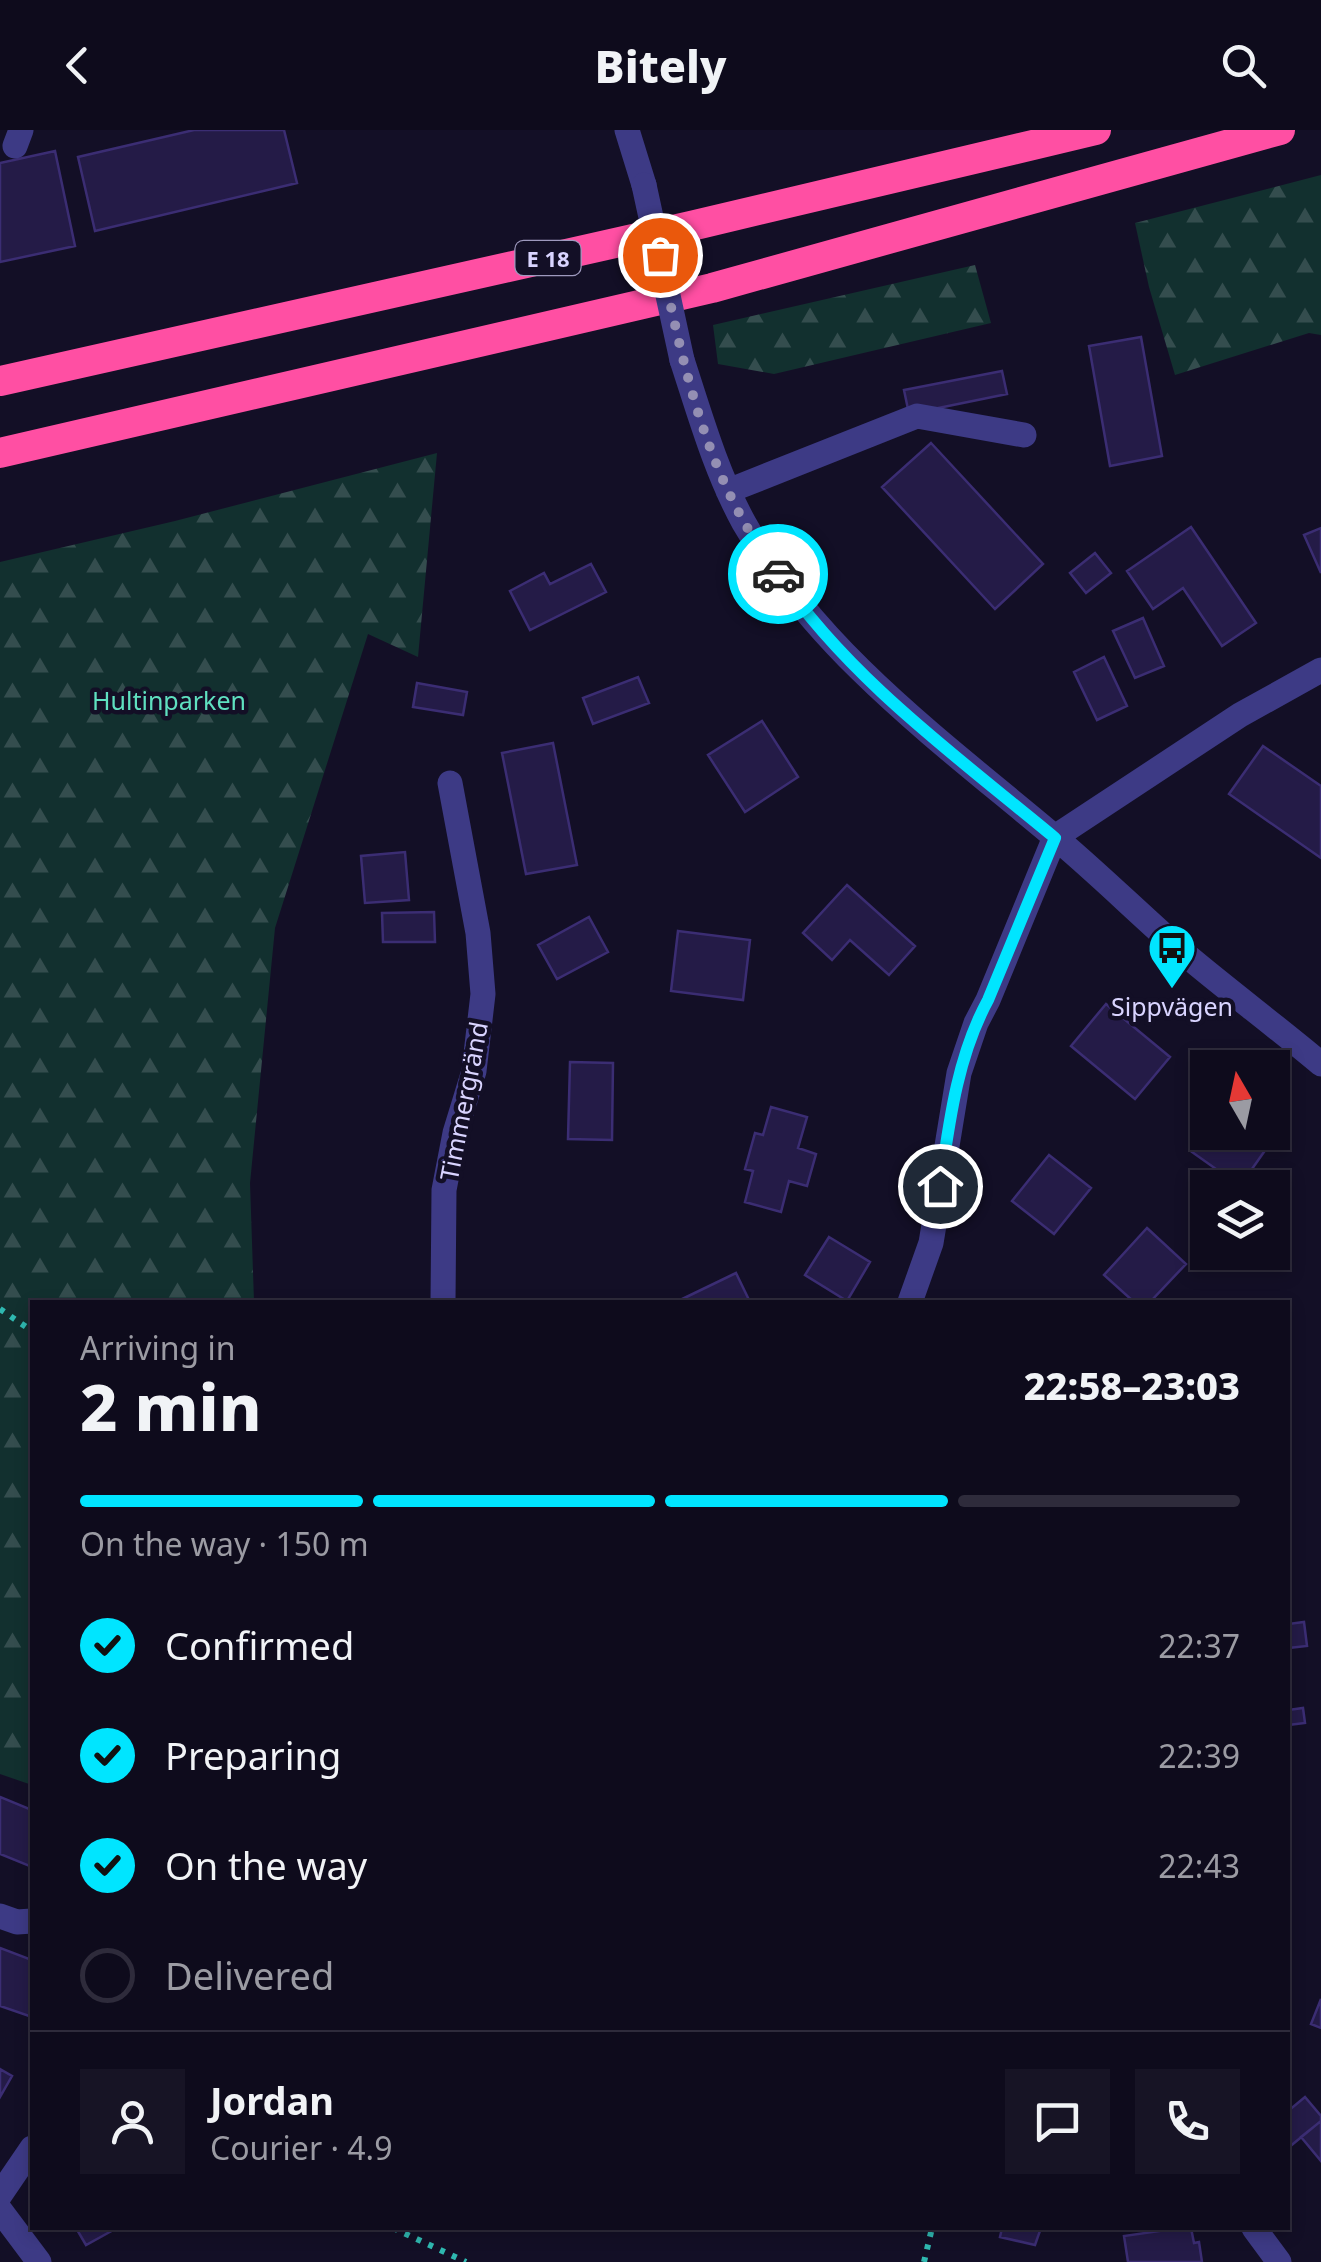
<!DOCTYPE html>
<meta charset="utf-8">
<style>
:root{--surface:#0e0b1c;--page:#171425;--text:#f1f3f6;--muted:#9b9ba3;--line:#2e2b3b;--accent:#00e5ff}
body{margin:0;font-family:"Noto Sans",sans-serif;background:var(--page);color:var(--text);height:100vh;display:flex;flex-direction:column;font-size:38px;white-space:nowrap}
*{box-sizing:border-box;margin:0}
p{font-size:32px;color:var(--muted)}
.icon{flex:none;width:55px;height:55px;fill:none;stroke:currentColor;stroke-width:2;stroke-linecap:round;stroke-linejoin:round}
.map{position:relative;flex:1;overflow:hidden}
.panel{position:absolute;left:30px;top:1170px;width:1260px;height:930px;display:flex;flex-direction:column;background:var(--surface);border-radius:0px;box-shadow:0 5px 15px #0003,0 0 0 2px var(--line)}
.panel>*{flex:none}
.needle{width:65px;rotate:351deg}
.buttons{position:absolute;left:1190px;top:920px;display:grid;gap:20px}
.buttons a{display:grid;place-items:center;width:100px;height:100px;border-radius:0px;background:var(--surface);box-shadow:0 5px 15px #0003,0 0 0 2px var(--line);font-size:50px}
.pin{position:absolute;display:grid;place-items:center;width:85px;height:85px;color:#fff;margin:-42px;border:5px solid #fff;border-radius:50%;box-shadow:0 2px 10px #0007}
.courier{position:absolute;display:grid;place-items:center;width:100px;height:100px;margin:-50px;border:8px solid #00e5ff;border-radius:50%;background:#fff;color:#222;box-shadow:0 2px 12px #0007}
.summary em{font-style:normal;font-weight:800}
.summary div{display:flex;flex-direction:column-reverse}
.summary{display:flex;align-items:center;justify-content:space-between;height:170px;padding:0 50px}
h1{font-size:65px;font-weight:800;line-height:75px}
.bar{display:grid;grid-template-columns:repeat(4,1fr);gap:15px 10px;align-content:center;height:120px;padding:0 50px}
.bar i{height:12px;border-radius:8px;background:var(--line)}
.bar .active{background:var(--accent)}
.bar p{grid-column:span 4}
.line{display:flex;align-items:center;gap:25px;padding:0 50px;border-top:2px solid var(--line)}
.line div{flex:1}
.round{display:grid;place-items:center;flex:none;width:105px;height:105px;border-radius:0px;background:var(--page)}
ol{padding:0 50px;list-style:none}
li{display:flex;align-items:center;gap:30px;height:110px}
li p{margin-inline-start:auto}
li .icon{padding:10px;border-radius:50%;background:var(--accent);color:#111;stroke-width:4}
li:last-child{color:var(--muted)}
li i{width:55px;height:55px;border:5px solid var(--line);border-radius:50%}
header{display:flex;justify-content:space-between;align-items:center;height:130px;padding:0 50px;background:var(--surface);font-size:45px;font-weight:800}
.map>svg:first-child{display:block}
.forest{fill:url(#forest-firs)}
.building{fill:#241b47;stroke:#3b2d73;stroke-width:2.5}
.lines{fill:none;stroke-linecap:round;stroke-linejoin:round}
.path{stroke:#2fb8b0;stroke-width:6;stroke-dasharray:5 8;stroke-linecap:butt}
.minor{stroke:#3d3a85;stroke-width:25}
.highway{stroke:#ff4fa3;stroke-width:30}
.minor-bridge{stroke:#3d3a85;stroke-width:25}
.done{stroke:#948fb3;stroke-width:10;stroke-dasharray:0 18}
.route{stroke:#00e5ff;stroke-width:12}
.labels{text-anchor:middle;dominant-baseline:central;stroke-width:9;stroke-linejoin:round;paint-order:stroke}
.shield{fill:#130f26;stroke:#9e99be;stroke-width:2.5}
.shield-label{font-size:22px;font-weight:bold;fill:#d9d4ff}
.park-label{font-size:25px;fill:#5fe0c0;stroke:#130f26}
.poi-label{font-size:25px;fill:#d9d4ff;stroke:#130f26}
.street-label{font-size:25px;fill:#d9d4ff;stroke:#130f26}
</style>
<header><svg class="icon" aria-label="back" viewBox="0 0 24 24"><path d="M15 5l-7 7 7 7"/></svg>Bitely<svg class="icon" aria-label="search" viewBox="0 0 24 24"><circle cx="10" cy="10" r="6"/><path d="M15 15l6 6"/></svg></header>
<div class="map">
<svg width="1321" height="2132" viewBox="0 0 1321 2132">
<defs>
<pattern id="forest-firs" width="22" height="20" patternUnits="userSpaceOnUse" patternTransform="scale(2.5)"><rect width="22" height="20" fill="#12302f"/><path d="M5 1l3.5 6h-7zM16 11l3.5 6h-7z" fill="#344d4e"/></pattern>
</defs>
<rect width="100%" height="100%" fill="#130f26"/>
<!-- forest -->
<path class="forest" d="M1321,45v160l-12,-2 -134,42 -26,-88 -14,-64z
M975,135l16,58 -217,51 -56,-10 -5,-39z
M437,323l-19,204 -50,-23 -93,294 -25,255 4,119h-222v483l-32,-11v-1212l175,-41z"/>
<!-- building -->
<path class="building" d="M194,0h90l13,53 -202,48 -17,-74z
M55,21l20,95 -75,16v-99z
M1141,207l21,119 -52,10 -21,-120z
M1002,241l5,23 -98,20 -5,-24z
M931,313l112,121 -48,45 -113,-122z
M1191,397l65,96 -34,23 -39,-58 -30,21 -26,-38z
M1321,398v45l-17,-38z
M1095,423l16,20 -25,20 -16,-20z
M591,434l15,28 -76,38 -20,-39 34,-18 6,11z
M1143,488l21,48 -29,12 -22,-47z
M1104,527l23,49 -30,14 -23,-48z
M638,547l11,26 -56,21 -10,-26z
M417,553l50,9 -4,23 -50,-8z
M762,591l36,56 -53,35 -37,-57z
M553,613l24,122 -51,9 -24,-121z
M1263,616l58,40v72l-92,-64z
M405,722l4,48 -44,3 -4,-47z
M847,755l68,61 -26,29 -39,-35 -18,20 -29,-27z
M434,782l1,30h-52l-1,-29z
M589,787l19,35 -51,27 -19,-34z
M678,801l72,9 -7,60 -72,-9z
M1106,874l64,53 -35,42 -64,-53z
M570,932l43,1 -1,77 -44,-1z
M771,977l36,10 -9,31 18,6 -9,32 -18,-5 -8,31 -36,-10 8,-31 -8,-2 10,-36 8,2z
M1208,999v3h50l13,10 -31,44 -48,-34z
M1049,1025l42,33 -37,46 -42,-33z
M1147,1098l39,36 -36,38h-16l-30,-27z
M829,1107l41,25 -23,39 -42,-26z
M736,1143l14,29h-74z
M1304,1492l3,24 -19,2v-24z
M1303,1578l2,15 -17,2v-15z
M0,1667l32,13v57l-32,-13z
M0,1818l32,12v57l-32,-11z
M1321,1869v29l-10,-4z
M0,1939l12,7 -12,21z
M1305,1967l16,19v5l-33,27v-37z
M1321,1991v40l-20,-24z
M76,2098h41l-31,17z
M1002,2098h39l-6,17 -35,-8z
M1180,2098h11l3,15 5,-1 3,20h-74l-4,-26z"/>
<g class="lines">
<!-- path -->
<path class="path" d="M0,1179l32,22
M393,2098l73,34
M924,2132l8,-34"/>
<!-- minor -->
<path class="minor" d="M627,0l17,55
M15,16l6,-16
M682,230c18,55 34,112 62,163 73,128 195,217 306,310 47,39 90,82 136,122 44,37 91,72 135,109
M728,361l189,-75 107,19
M443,1172l1,-112 11,-57 19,-62 9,-77 -5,-61 -28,-150
M910,1172l21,-59 28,-170 17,-50 12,-23 67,-163 185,-122 81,-45
M0,1786l17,6 15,-1
M0,2065l32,-47
M0,2080l39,52
M1254,2098l25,34"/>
<!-- highway -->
<path class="highway" d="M0,251l691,-155 405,-96
M0,323l712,-165 568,-158"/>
<!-- minor-bridge -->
<path class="minor-bridge" d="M644,55l38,175"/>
</g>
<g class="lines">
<!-- done -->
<path class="done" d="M660,125c19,90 38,185 84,267 10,18 23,35 34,52"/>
<!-- route -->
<path class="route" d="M778,444c71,105 181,184 277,264l-67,162c-31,57 -39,123 -48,186"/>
</g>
<!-- icons -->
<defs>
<g id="bus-pin" transform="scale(2.5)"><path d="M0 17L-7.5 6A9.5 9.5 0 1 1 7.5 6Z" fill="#00e5ff" stroke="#130f26"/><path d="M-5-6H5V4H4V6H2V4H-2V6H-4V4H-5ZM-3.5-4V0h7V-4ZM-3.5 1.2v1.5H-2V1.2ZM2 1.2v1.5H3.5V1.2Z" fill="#111"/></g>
</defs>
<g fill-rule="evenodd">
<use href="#bus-pin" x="1172" y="818"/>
</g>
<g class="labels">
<!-- shield labels -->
<rect class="shield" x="515.5" y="111" width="65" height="34" rx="8"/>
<g class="shield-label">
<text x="548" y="128">E 18</text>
</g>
<!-- park labels -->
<g class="park-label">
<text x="169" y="570">Hultinparken</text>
</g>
<!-- poi labels -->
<g class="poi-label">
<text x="1172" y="876">Sippvägen</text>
</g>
<!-- street labels -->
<g class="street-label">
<text transform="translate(463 971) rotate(-79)">Timmergränd</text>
</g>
</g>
</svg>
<div class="buttons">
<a><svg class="needle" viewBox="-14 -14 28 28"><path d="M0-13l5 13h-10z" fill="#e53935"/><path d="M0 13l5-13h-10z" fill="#9b9ba3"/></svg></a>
<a><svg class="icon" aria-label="layers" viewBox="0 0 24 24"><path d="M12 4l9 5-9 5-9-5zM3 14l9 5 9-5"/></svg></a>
</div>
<div class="pin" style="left:660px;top:125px;background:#ea580c"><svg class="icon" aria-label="bag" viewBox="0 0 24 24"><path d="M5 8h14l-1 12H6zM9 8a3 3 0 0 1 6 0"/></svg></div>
<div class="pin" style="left:940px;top:1056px;background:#1f2937"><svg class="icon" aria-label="home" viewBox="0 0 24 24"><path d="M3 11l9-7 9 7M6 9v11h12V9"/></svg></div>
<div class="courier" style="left:778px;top:444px"><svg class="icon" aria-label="car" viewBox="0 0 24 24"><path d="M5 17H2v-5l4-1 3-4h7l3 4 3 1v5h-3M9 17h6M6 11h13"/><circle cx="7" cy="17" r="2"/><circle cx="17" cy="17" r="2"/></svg></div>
<section class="panel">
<div class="summary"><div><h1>2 min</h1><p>Arriving in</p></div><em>22:58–23:03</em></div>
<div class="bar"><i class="active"></i><i class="active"></i><i class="active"></i><i></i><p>On the way · 150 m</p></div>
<ol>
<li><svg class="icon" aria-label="check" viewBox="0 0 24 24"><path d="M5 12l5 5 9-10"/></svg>Confirmed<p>22:37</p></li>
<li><svg class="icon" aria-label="check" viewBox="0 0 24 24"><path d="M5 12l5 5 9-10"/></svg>Preparing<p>22:39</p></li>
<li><svg class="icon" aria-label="check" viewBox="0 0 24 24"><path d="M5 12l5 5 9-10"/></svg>On the way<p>22:43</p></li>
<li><i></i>Delivered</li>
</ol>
<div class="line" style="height:180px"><a class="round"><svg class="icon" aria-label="person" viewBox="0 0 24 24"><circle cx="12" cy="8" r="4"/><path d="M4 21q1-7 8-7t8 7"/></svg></a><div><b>Jordan</b><p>Courier · 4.9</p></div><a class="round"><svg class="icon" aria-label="chat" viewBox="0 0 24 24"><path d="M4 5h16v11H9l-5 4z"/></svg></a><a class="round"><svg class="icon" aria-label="phone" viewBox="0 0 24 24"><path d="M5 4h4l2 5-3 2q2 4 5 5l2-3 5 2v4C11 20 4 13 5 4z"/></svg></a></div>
</section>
</div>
